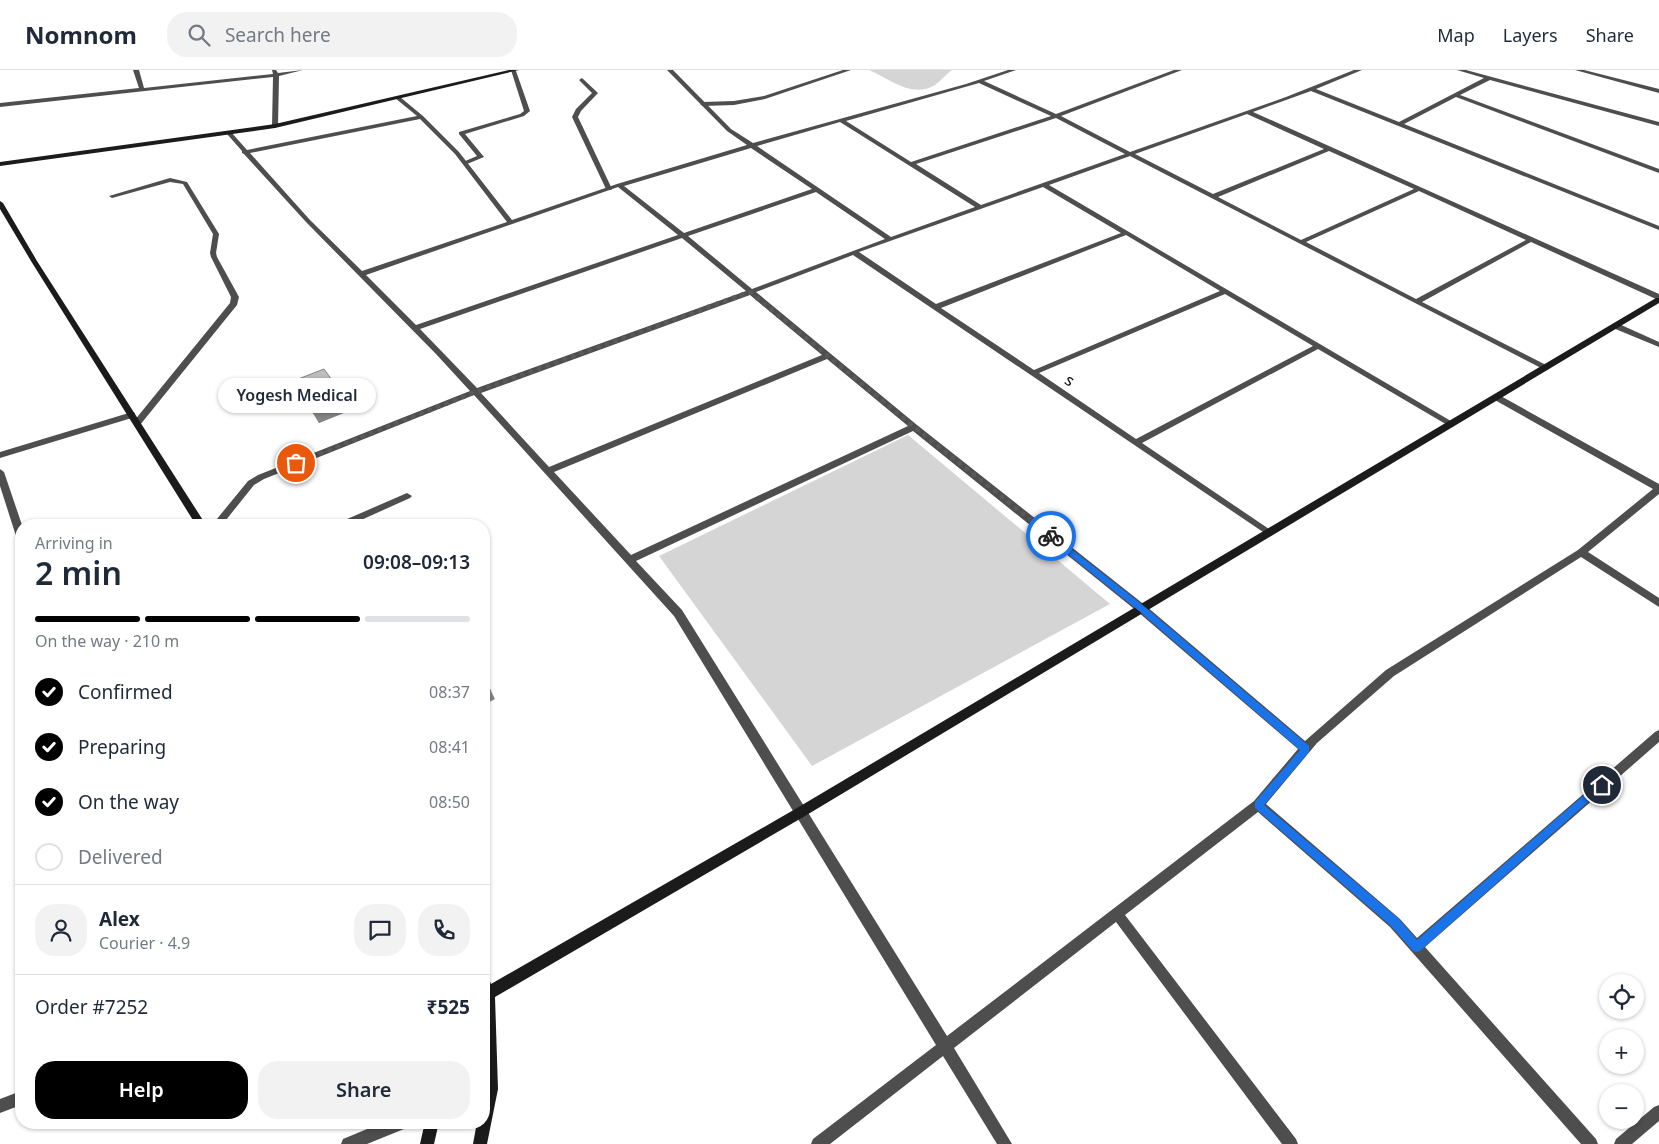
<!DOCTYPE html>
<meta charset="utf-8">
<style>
:root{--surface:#fff;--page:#f2f2f3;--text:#1f2937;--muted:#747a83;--line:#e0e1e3;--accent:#000}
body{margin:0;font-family:"Noto Sans",sans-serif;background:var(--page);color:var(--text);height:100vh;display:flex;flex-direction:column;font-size:19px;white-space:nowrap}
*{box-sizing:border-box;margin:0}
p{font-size:16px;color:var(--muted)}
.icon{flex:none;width:28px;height:28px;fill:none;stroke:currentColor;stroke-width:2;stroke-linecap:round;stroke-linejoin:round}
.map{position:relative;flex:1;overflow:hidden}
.panel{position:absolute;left:15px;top:449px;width:475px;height:610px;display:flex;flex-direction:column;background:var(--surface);border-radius:20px;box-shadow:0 1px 4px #0004}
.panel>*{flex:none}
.buttons{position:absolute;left:1599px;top:904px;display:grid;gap:10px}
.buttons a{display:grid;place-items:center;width:45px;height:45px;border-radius:50%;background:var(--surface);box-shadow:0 1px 4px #0004;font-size:25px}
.pin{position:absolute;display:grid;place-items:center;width:42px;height:42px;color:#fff;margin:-21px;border:2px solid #fff;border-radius:50%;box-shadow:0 1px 5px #0007}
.courier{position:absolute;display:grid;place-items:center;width:50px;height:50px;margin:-25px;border:4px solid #1a73e8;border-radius:50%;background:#fff;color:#222;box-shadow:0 1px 6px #0007}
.bubble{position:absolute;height:35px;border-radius:18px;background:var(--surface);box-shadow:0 1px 4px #0004;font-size:16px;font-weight:600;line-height:35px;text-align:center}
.head em{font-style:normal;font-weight:600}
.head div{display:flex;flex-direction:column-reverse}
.head{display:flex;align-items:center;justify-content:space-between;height:85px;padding:0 20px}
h1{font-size:32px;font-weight:600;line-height:38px}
.bar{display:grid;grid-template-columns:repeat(4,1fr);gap:8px 5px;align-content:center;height:60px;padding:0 20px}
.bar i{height:6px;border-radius:4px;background:var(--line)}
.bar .on{background:var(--accent)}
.bar p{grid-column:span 4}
.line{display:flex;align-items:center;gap:12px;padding:0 20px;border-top:1px solid var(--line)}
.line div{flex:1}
.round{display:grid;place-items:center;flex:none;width:52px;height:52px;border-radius:20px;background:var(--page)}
ol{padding:0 20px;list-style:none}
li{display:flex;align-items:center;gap:15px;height:55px}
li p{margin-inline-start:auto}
li .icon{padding:5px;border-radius:50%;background:var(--accent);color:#fff;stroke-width:4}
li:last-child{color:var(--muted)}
li i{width:28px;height:28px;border:2px solid var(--line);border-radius:50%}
.cta{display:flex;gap:10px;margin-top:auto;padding:10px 20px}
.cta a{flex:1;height:58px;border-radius:20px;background:var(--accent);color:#fff;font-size:20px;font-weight:600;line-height:58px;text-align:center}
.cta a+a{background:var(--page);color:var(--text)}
header{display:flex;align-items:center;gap:30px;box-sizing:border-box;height:70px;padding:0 25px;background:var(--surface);border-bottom:1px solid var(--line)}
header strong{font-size:24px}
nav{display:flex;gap:28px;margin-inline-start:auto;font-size:18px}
.search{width:350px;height:45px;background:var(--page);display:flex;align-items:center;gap:12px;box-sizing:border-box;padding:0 18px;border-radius:20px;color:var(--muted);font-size:19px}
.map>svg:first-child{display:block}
.green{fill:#d5d5d5}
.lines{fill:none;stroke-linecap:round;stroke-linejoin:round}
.lane{fill:#4e4e4e;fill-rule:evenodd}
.street{fill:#4e4e4e;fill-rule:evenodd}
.secondary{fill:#1b1b1b;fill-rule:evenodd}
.wall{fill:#a3a3a3}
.shaded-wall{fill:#858585}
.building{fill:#bebebe;stroke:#858585}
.route{fill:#1a73e8}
.done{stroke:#595959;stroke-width:5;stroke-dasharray:0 9}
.labels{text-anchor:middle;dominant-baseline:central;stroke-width:4;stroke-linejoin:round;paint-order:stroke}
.street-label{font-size:16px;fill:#000;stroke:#fff}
</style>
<header>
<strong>Nomnom</strong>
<div class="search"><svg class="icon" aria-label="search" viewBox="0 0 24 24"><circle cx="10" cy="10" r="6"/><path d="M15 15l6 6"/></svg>Search here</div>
<nav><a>Map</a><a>Layers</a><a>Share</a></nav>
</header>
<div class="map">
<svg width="1659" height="1074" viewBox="0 0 1659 1074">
<rect width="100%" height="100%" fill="#fff"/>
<!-- green -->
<path class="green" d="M869,0h83c-6,4 -11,11 -17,15 -23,14 -45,-6 -66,-15z
M908,365l202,169 -298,162 -153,-210z"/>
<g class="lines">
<!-- lane -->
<path class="lane" d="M511,0l5,1 14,40 -6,5 -59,18 19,23 -17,7h-4v-2l14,-6 -18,-22v-2l61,-18 4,-3z
M843,0h8l-86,29 -31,6 -31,1 -3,-2 3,-2 31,-1 30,-5z
M582,8l16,15 -17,18 -3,6 34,72 -1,1 -5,-1 -34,-72 4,-8 16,-16 -13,-13z
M170,108l17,4 32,52 -3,19 1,4 22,40 -2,8 -97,120h-6v-4l96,-118 1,-6 -20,-40 -1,-4 3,-19 -30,-50 -13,-2 -58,16 -3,-2z"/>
<!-- street -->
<path class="street" d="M133,0h6l5,18 129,-14 -1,-4h4l2,3 25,-3 -24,6 -1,50 -3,2 -3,-2 1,-49 -273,30v-4l139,-15z
M667,0h6l58,59 22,14 213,-59 42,-14h8l-32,11 72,33 118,-44h8l-121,46 69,36 156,-55 68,-27h8l-46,19 83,33 85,-44 -27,-8h9l193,52v4l-169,-46 -30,15 199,74v4l-203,-76 -52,27 255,102v4l-348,-139 -58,21 406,182v5h-3l-125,-57 -109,60 126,64v4h-3l-415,-214 -81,29 407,239 -4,3 -3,-1 -131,-77 -176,94 130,88 2,2 -5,3 -416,-281 -97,37 161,133 229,181 159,135 81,-71 192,-120 75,-61 -160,-90v-4h6l160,89v10l-71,58 71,46v9l-78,-50 -187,119 -77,67 -51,61 134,115 17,19 238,-206 4,-2v12l-234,205 171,192 2,5h-17l-191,-217 -132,-115 -133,103 171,224 2,5h-16l-166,-222 -162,126 58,96h-15l-54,-88 -113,88h-19l2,-5 123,-94 -262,-429 -200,-221 -210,84 -10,6 -32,40h-10l36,-44 10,-6 212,-84 -34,-37 -130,-132 -62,-68 -2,-1v-2l-15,-17v-2h4l16,18 170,-34 -22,-18 5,-1 23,19 36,36 53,68 105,-36 130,-39 -20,-14zM979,13l72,33 -140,46 -65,-41zM1247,44l77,35 -111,45 -78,-40zM1056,48l69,36 -144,51 -65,-41zM420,49l35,35 52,68 -145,49 -52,-51 -60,-67zM840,52l135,85 -84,30 -134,-91zM751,78l61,41 -128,44 -60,-47zM1329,81l85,38 -113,51 -83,-43zM618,117l60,48 -262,90 -50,-50zM1043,117l78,46 -185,71 -77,-52zM1419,121l107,49 -110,59 -110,-57zM816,122l69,47 -133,50 -64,-53zM1126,165l94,56 -186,79 -93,-62zM682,168l64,53 -269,97 -57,-59zM1225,224l88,52 -177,93 -97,-66zM750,225l72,60 -273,112 -68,-74zM827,289l81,67 -277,129 -77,-83zM913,361l225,181 160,137 -44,52 -307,235 -265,-426 -46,-49z
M1575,0h9l75,19v4z
M1613,254h6l40,18v5l-46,-19z
M132,342l3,1v4l-135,41v-6z
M0,399l4,3 18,53 -1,14 -5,-3 -16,-50z
M407,423l5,3 -2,2 -60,27h-14l2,-2z
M21,1021v14l-21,8v-14z
M1659,1035v16l-27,23h-18l2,-5 38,-32z
M384,1052h27l-2,5 -42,17h-26l2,-5z"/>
<!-- secondary -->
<path class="secondary" d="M509,0h10l-244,58 -275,38v-4l275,-38z
M0,131l3,2 34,58 169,264h-10l-165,-264 -31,-52z
M1656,228h3v5l-854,513 -310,181 3,92 -11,55h-14l4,-22h7v-145l5,2 2,5 306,-176z
M425,1052h14l-5,22h-14z"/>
</g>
<!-- wall -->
<path class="wall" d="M293,311l58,29 -32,13 -21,-33z"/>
<!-- shaded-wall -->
<path class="shaded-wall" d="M347,331l4,9 -32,13 -5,-9z
M491,621l4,8 -11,6v-10z"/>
<!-- building -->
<path class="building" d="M324,299l23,32 -33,13 -21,-33z
M484,610l7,11 -7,4z"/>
<!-- route -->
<path class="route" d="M1051,463l94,74 164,139v6l-45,53 135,114 18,21 182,-158 3,-1 5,4 -187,166 -4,1 -3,-1 -22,-25 -136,-118v-6l45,-52 -161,-139 -91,-73v-4z"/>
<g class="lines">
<!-- done -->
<path class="done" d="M296,393l179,-71 275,-100 164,135 137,109"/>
</g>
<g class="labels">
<!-- street labels -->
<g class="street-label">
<text transform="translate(1070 310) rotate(34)">s</text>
</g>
</g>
</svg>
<div class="buttons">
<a><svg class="icon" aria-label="locate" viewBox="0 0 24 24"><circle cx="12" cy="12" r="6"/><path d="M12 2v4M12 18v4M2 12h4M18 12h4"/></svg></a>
<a>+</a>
<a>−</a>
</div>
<div class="pin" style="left:296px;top:393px;background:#ea580c"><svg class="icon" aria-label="bag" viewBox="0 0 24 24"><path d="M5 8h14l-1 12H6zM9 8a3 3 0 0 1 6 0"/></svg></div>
<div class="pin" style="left:1602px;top:715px;background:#1f2937"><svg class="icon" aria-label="home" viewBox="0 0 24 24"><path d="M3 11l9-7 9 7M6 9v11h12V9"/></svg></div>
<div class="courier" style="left:1051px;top:466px"><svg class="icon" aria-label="bike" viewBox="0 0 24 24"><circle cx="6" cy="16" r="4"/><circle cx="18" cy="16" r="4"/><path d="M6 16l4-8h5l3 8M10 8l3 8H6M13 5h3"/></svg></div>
<div class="bubble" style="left:218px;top:308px;width:158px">Yogesh Medical</div>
<section class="panel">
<div class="head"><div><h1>2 min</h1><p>Arriving in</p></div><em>09:08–09:13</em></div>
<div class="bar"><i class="on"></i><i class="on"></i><i class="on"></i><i></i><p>On the way · 210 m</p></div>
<ol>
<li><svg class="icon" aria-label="check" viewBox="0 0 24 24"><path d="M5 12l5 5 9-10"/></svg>Confirmed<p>08:37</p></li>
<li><svg class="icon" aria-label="check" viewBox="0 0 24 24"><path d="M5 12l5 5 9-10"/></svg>Preparing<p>08:41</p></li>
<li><svg class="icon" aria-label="check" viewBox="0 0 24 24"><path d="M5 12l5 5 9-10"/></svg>On the way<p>08:50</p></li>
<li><i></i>Delivered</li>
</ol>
<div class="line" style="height:90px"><a class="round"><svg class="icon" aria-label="person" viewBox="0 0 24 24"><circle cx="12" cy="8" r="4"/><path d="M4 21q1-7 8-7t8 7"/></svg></a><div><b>Alex</b><p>Courier · 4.9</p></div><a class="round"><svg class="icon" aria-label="chat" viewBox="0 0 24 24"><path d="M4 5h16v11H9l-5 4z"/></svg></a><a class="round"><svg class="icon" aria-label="phone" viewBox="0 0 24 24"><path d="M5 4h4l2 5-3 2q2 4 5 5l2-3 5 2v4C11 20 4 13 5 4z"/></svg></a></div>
<div class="line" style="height:65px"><div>Order #7252</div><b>₹525</b></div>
<div class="cta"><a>Help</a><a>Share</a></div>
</section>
</div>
